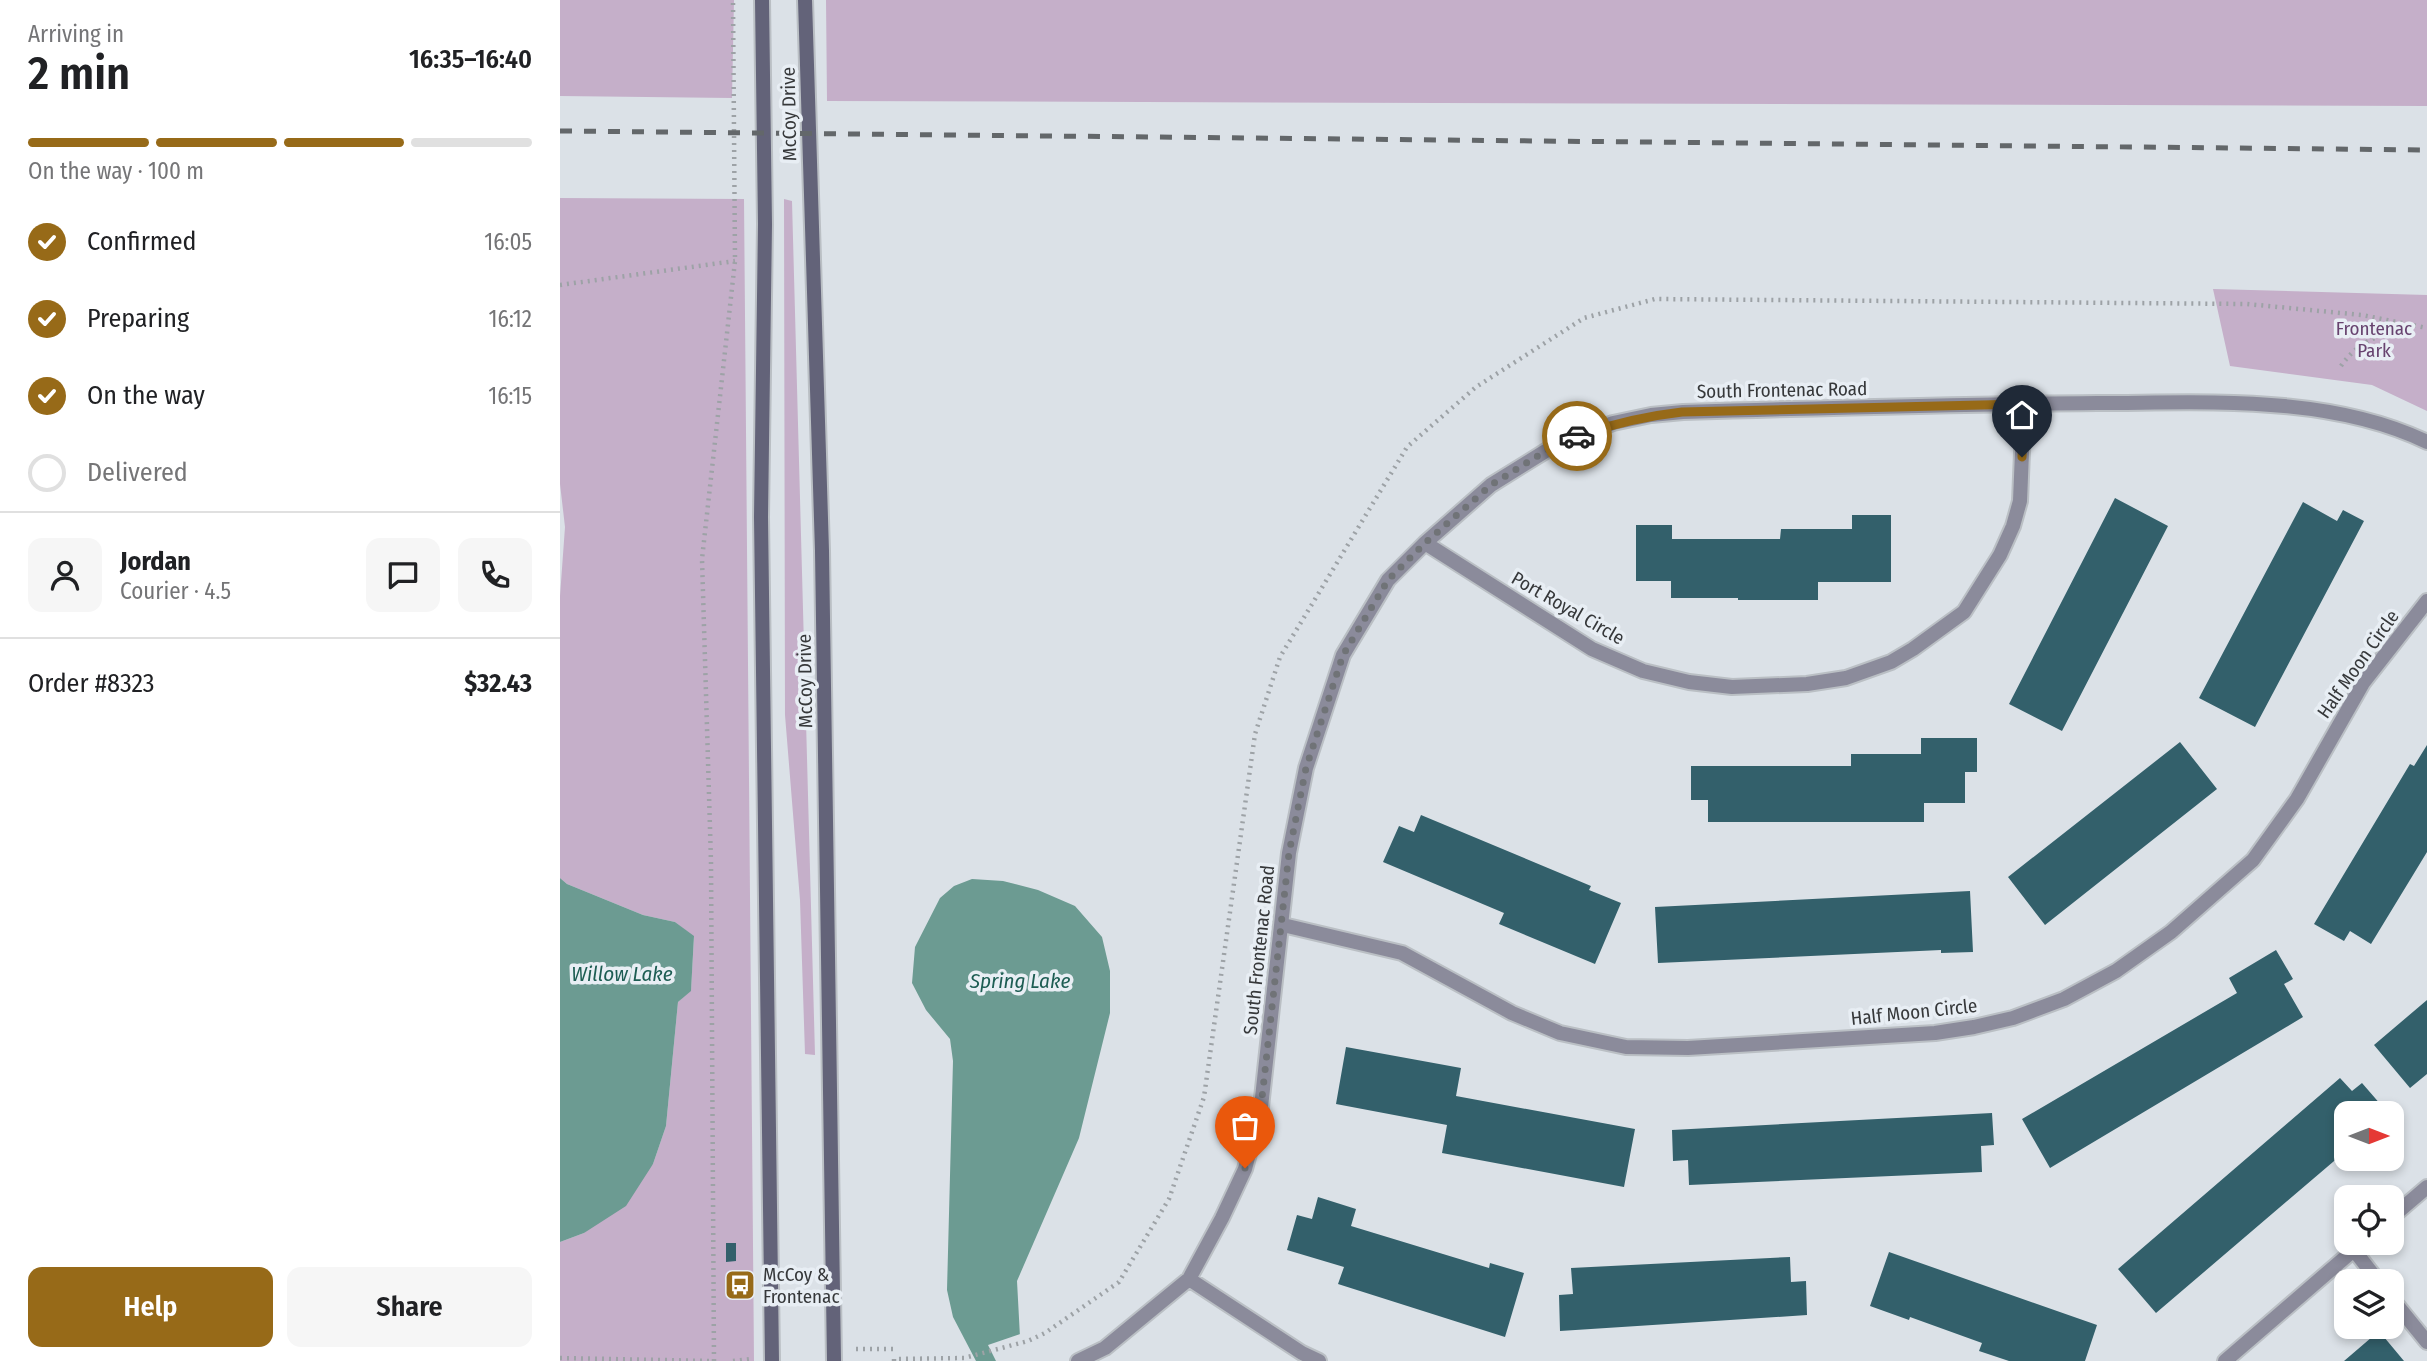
<!DOCTYPE html>
<meta charset="utf-8">
<style>
:root{--surface:#fff;--page:#f6f6f6;--text:#202124;--muted:#757577;--line:#e0e0e0;--accent:#976a18}
body{margin:0;font-family:"Fira Sans Condensed",sans-serif;background:var(--page);color:var(--text);height:100vh;display:flex;flex-direction:column;font-size:26px;white-space:nowrap}
*{box-sizing:border-box;margin:0}
p{font-size:23px;color:var(--muted)}
.icon{flex:none;width:38px;height:38px;fill:none;stroke:currentColor;stroke-width:2;stroke-linecap:round;stroke-linejoin:round}
.map{position:relative;flex:1;overflow:hidden}
.sheet{display:flex;flex-direction:column;background:var(--surface);width:560px}
.sheet>*{flex:none}
.needle{width:46px;rotate:90deg}
.tools{position:absolute;left:1774px;top:1101px;display:grid;gap:14px}
.tools a{display:grid;place-items:center;width:70px;height:70px;border-radius:14px;background:var(--surface);box-shadow:0 4px 10px #0003;font-size:35px}
.pin{position:absolute;display:grid;place-items:center;width:60px;height:60px;color:#fff;margin:-72px -30px;border-radius:50% 50% 50% 0;rotate:-45deg;box-shadow:0 0 7px #0007}
.pin .icon{rotate:45deg}
.courier{position:absolute;display:grid;place-items:center;width:70px;height:70px;margin:-35px;border:5px solid #976a18;border-radius:50%;background:#fff;color:#222;box-shadow:0 2px 9px #0007}
.overview em{font-style:normal;font-weight:600}
.overview div{display:flex;flex-direction:column-reverse}
.overview{display:flex;align-items:center;justify-content:space-between;height:119px;padding:0 28px}
h1{font-size:46px;font-weight:600;line-height:52px}
.bar{display:grid;grid-template-columns:repeat(4,1fr);gap:10px 7px;align-content:center;height:84px;padding:0 28px}
.bar i{height:9px;border-radius:5px;background:var(--line)}
.bar .active{background:var(--accent)}
.bar p{grid-column:span 4}
.line{display:flex;align-items:center;gap:18px;padding:0 28px;border-top:2px solid var(--line)}
.line div{flex:1}
.round{display:grid;place-items:center;flex:none;width:74px;height:74px;border-radius:14px;background:var(--page)}
ol{padding:0 28px;list-style:none}
li{display:flex;align-items:center;gap:21px;height:77px}
li p{margin-inline-start:auto}
li .icon{padding:7px;border-radius:50%;background:var(--accent);color:#fff;stroke-width:4}
li:last-child{color:var(--muted)}
li i{width:38px;height:38px;border:4px solid var(--line);border-radius:50%}
.button{display:flex;gap:14px;margin-top:auto;padding:14px 28px}
.button a{flex:1;height:80px;border-radius:14px;background:var(--accent);color:#fff;font-size:28px;font-weight:600;line-height:80px;text-align:center}
.button a+a{background:var(--page);color:var(--text)}
main{display:flex;flex:1;min-height:0}
.map>svg:first-child{display:block}
.green{fill:#c5afc9}
.water{fill:#6c9b92}
.pier{fill:#dbe1e7}
.building{fill:#33606b}
.lines{fill:none;stroke-linecap:round;stroke-linejoin:round}
.street-casing{stroke:#babfc4;stroke-width:18}
.secondary-casing{stroke:#babfc4;stroke-width:18}
.path{stroke:#9da2a6;stroke-width:4.5;stroke-dasharray:2 5;stroke-linecap:butt}
.street{stroke:#8b8b9b;stroke-width:14}
.secondary{stroke:#636379;stroke-width:14}
.rail{stroke:#63676a;stroke-width:5;stroke-dasharray:12 12;stroke-linecap:butt}
.done{stroke:#707377;stroke-width:7;stroke-dasharray:0 12.6}
.route{stroke:#976a18;stroke-width:9}
.labels{text-anchor:middle;dominant-baseline:central;stroke-width:7;stroke-linejoin:round;paint-order:stroke}
.street-label{font-size:19px;fill:#36383a;stroke:#e8eef4}
.park-label{font-size:19px;fill:#67436f;stroke:#e8eef4}
.poi-label{font-size:19px;fill:#36383a;stroke:#e8eef4;text-anchor:start}
.water-label{font-size:21px;font-style:italic;fill:#1d5d53;stroke:#e8eef4}
</style>
<main>
<section class="sheet">
<div class="overview"><div><h1>2 min</h1><p>Arriving in</p></div><em>16:35–16:40</em></div>
<div class="bar"><i class="active"></i><i class="active"></i><i class="active"></i><i></i><p>On the way · 100 m</p></div>
<ol>
<li><svg class="icon" aria-label="check" viewBox="0 0 24 24"><path d="M5 12l5 5 9-10"/></svg>Confirmed<p>16:05</p></li>
<li><svg class="icon" aria-label="check" viewBox="0 0 24 24"><path d="M5 12l5 5 9-10"/></svg>Preparing<p>16:12</p></li>
<li><svg class="icon" aria-label="check" viewBox="0 0 24 24"><path d="M5 12l5 5 9-10"/></svg>On the way<p>16:15</p></li>
<li><i></i>Delivered</li>
</ol>
<div class="line" style="height:126px"><a class="round"><svg class="icon" aria-label="person" viewBox="0 0 24 24"><circle cx="12" cy="8" r="4"/><path d="M4 21q1-7 8-7t8 7"/></svg></a><div><b>Jordan</b><p>Courier · 4.5</p></div><a class="round"><svg class="icon" aria-label="chat" viewBox="0 0 24 24"><path d="M4 5h16v11H9l-5 4z"/></svg></a><a class="round"><svg class="icon" aria-label="phone" viewBox="0 0 24 24"><path d="M5 4h4l2 5-3 2q2 4 5 5l2-3 5 2v4C11 20 4 13 5 4z"/></svg></a></div>
<div class="line" style="height:91px"><div>Order #8323</div><b>$32.43</b></div>
<div class="button"><a>Help</a><a>Share</a></div>
</section>
<div class="map">
<svg width="1867" height="1361" viewBox="0 0 1867 1361">
<rect width="100%" height="100%" fill="#dbe1e7"/>
<!-- green -->
<path class="green" d="M0,0h174l-2,98 -172,-2z
M266,0h1601v106l-1600,-5z
M0,198l184,1 10,1162h-194v-119l24,-9 69,-69 13,-38 12,-124 13,-12 3,-53 -19,-15 -32,-7 -76,-31 -7,-6v-282l5,-69 -5,-43z
M224,199l8,2 23,854 -10,-1 -5,-154 -15,-185z
M1653,289l214,6v116l-55,-26 -142,-19z"/>
<!-- water -->
<path class="water" d="M0,878l7,6 76,31 32,7 19,14 -3,55 -13,11 -12,124 -13,38 -27,42 -42,27 -24,9z
M412,879l31,2 35,9 37,16 27,31 8,34v42l-31,125 -62,143 3,56 9,24h-53l-23,-44 -6,-27 6,-229 -3,-22 -24,-29 -14,-27 3,-36 25,-49 14,-12z"/>
<!-- pier -->
<path class="pier" d="M463,1333l10,28h-37l-8,-16z"/>
<!-- building -->
<path class="building" d="M1555,498l53,28 -106,205 -53,-27z
M1743,502l34,19 6,-11 21,11 -109,206 -56,-29z
M1292,515h39v67h-73v18h-80v-2h-67v-17h-35v-56h36v14h108l1,-10h71z
M1361,738h56v34h-12v31h-41v19h-216v-22h-17v-34h160v-12h70z
M1620,742l37,47 -172,136 -37,-48z
M1867,745v107l-56,92 -21,-13 -6,10 -30,-17 96,-160 4,2z
M861,815l170,71 -2,4 32,13 -26,61 -96,-40 5,-11 -121,-51 16,-36 15,6z
M1410,891l3,61 -32,1v-3l-283,13 -3,-56z
M1716,950l17,29 -9,5 19,33 -253,151 -28,-49 215,-126 -8,-15z
M1867,1000v74l-17,14 -36,-43z
M786,1047l115,21 -5,28 179,33 -11,58 -182,-34 5,-28 -111,-21z
M1780,1078l12,13 10,-8 26,30h-41v37l-191,163 -38,-44z
M1432,1113l2,32 -13,1 1,26 -293,13 -1,-25 -15,1 -1,-31z
M758,1197l38,12 -5,17 138,42 1,-5 34,10 -19,64 -167,-53 6,-17 -57,-17 10,-35 15,4z
M166,1243h10v18l-10,1z
M1329,1252l208,73 -12,36h-76l-30,-10 3,-8 -72,-26 -1,3 -39,-14z
M1230,1257l1,25 15,-1 1,34 -247,16 -1,-36 14,-1 -2,-26z
M1819,1331l25,30h-60z"/>
<g class="lines">
<!-- street casing -->
<g class="street-casing">
<path id="street" d="M865,543l167,106 51,22 46,11 43,5 75,-3 39,-6 45,-16 22,-13 51,-37 36,-57 13,-29 7,-25 4,-97
M723,925l119,28 110,60 48,20 66,14 62,1 247,-15 39,-6 39,-9 51,-19 52,-28 55,-39 82,-72 44,-61 66,-116 64,-82
M1832,1217l35,-30
M1794,1250l24,31
M629,1279l113,74 17,8
M1832,1299l35,43
M518,1361l27,-13 84,-69 33,-61 23,-49 16,-62 28,-254 17,-85 37,-113 45,-75 37,-37 66,-58 66,-41 56,-21 38,-8 32,-3c138,-4 276,-8 414,-9 107,0 231,-9 330,39
M1665,1361l138,-119"/>
</g>
<!-- secondary casing -->
<g class="secondary-casing">
<path id="secondary" d="M202,0l3,224 -4,293 11,844
M245,0l17,551 12,810"/>
</g>
<!-- path -->
<path class="path" d="M0,285l175,-24
M1781,366c19,-27 39,-31 70,-39
M296,1349h38
M0,1358l152,3
M154,1361l-3,-499 -9,-303 33,-298 -2,-261
M173,1361l17,-2
M334,1361v-2l70,-1 64,-17 17,-8 74,-51 50,-83 35,-102 51,-363 25,-77 127,-210 69,-60 108,-69 71,-19 592,5 115,11 65,13"/>
<!-- street -->
<use href="#street" class="street"/>
<!-- secondary -->
<use href="#secondary" class="secondary"/>
<!-- rail -->
<path class="rail" d="M0,131l1867,19"/>
</g>
<g class="lines">
<!-- done -->
<path class="done" d="M685,1168l16,-61 28,-254 17,-85 37,-113 45,-75 37,-37 66,-58 66,-41 20,-8"/>
<!-- route -->
<path class="route" d="M1017,436c35,-12 69,-20 105,-24l342,-8 -2,53"/>
</g>
<!-- icons -->
<defs>
<g id="bus-square" transform="scale(1.575)"><rect x="-9" y="-9" width="18" height="18" rx="4" fill="#976a18" stroke="#e8eef4"/><path d="M-5-6H5V4H4V6H2V4H-2V6H-4V4H-5ZM-3.5-4V0h7V-4ZM-3.5 1.2v1.5H-2V1.2ZM2 1.2v1.5H3.5V1.2Z" fill="#fff"/></g>
</defs>
<g fill-rule="evenodd">
<use href="#bus-square" x="180" y="1285"/>
</g>
<g class="labels">
<!-- street labels -->
<g class="street-label">
<text transform="translate(229 114) rotate(-91)">McCoy Drive</text>
<text transform="translate(1222 390) rotate(-1)">South Frontenac Road</text>
<text transform="translate(1008 608) rotate(30)">Port Royal Circle</text>
<text transform="translate(1798 664) rotate(-55)">Half Moon Circle</text>
<text transform="translate(245 681) rotate(-91)">McCoy Drive</text>
<text transform="translate(699 950) rotate(-84)">South Frontenac Road</text>
<text transform="translate(1354 1012) rotate(-6)">Half Moon Circle</text>
</g>
<!-- park labels -->
<g class="park-label">
<text x="1814" y="328">Frontenac<tspan x="1814" dy="22">Park</tspan></text>
</g>
<!-- poi labels -->
<g class="poi-label">
<text x="203" y="1274">McCoy &amp;<tspan x="203" dy="22">Frontenac</tspan></text>
</g>
<!-- water labels -->
<g class="water-label">
<text x="62" y="974">Willow Lake</text>
<text x="460" y="981">Spring Lake</text>
</g>
</g>
</svg>
<div class="tools">
<a><svg class="needle" viewBox="-14 -14 28 28"><path d="M0-13l5 13h-10z" fill="#e53935"/><path d="M0 13l5-13h-10z" fill="#757577"/></svg></a>
<a><svg class="icon" aria-label="locate" viewBox="0 0 24 24"><circle cx="12" cy="12" r="6"/><path d="M12 2v4M12 18v4M2 12h4M18 12h4"/></svg></a>
<a><svg class="icon" aria-label="layers" viewBox="0 0 24 24"><path d="M12 4l9 5-9 5-9-5zM3 14l9 5 9-5"/></svg></a>
</div>
<div class="pin" style="left:685px;top:1168px;background:#ea580c"><svg class="icon" aria-label="bag" viewBox="0 0 24 24"><path d="M5 8h14l-1 12H6zM9 8a3 3 0 0 1 6 0"/></svg></div>
<div class="pin" style="left:1462px;top:457px;background:#1f2937"><svg class="icon" aria-label="home" viewBox="0 0 24 24"><path d="M3 11l9-7 9 7M6 9v11h12V9"/></svg></div>
<div class="courier" style="left:1017px;top:436px"><svg class="icon" aria-label="car" viewBox="0 0 24 24"><path d="M5 17H2v-5l4-1 3-4h7l3 4 3 1v5h-3M9 17h6M6 11h13"/><circle cx="7" cy="17" r="2"/><circle cx="17" cy="17" r="2"/></svg></div>
</div>
</main>
